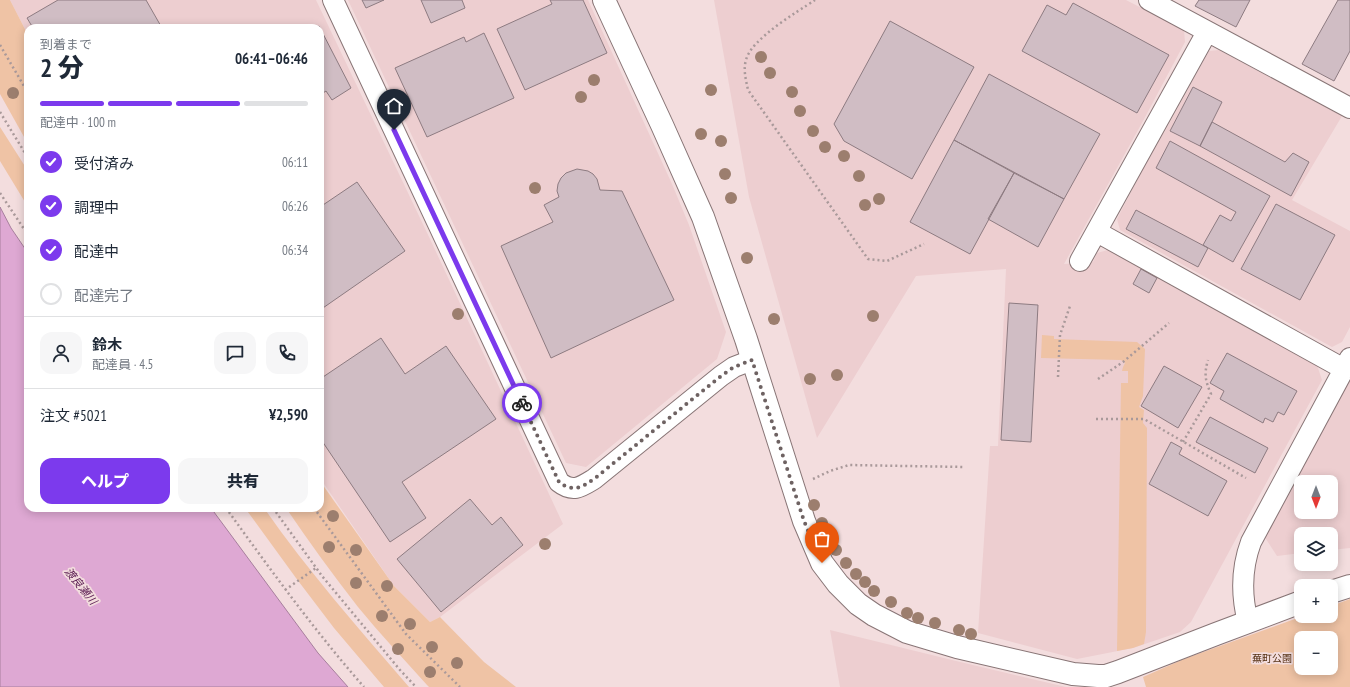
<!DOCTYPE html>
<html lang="ja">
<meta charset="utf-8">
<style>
:root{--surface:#fff;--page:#f6f6f7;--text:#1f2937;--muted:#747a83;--line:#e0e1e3;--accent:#7c3aed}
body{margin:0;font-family:"PT Sans Narrow","Noto Sans JP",sans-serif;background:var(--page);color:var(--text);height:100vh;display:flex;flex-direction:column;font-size:15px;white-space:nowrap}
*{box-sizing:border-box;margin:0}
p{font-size:13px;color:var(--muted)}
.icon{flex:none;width:22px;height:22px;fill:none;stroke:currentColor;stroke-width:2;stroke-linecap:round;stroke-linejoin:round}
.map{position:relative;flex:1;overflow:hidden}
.side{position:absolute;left:24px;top:24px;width:300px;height:488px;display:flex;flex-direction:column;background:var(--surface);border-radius:12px;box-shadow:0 2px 10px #0003}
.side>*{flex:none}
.needle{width:26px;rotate:180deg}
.fabs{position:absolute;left:1294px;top:475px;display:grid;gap:8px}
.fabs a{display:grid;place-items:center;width:44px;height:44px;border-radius:8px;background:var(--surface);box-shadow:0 2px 10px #0003;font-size:20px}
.pin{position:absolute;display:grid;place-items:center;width:34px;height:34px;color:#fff;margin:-41px -17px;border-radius:50% 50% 50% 0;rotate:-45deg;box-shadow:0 0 4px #0007}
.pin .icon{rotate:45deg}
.courier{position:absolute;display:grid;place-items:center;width:40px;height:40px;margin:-20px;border:3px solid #7c3aed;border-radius:50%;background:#fff;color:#222;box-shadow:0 1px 5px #0007}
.head em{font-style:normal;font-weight:800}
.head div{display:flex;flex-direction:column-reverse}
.head{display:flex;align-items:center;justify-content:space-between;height:68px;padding:0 16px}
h1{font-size:26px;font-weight:800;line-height:30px}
.bar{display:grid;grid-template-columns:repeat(4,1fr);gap:6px 4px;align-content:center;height:48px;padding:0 16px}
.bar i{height:5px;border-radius:3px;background:var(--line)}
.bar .current{background:var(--accent)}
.bar p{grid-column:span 4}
.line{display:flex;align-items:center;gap:10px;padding:0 16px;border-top:1px solid var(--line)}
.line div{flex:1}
.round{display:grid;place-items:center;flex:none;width:42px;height:42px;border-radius:12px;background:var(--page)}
ol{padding:0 16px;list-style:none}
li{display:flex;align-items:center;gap:12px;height:44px}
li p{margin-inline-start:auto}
li .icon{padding:4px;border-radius:50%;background:var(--accent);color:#fff;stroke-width:4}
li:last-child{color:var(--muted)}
li i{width:22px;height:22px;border:2px solid var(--line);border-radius:50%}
.cta{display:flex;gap:8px;margin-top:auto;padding:8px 16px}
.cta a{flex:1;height:46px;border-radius:12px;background:var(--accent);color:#fff;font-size:16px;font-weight:800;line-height:46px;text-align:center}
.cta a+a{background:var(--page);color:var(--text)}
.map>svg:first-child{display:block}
.built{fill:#edced0;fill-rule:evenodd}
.green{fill:#efc3a5;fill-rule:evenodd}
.water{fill:#dea8d3;stroke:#a77f9d}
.building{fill:#d0bdc4;stroke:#8d7b81}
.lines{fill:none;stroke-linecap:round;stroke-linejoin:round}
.street-casing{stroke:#887576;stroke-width:22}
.secondary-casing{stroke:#887576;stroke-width:24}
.path{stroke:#a9999a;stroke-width:2.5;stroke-dasharray:2 3;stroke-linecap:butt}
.street{stroke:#fff;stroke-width:20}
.secondary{stroke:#fff;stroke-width:22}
.tree{fill:#9c7e6e}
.done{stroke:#6e6262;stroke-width:4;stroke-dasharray:0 7.2}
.route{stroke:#7c3aed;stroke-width:5}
.labels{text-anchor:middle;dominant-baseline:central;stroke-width:3.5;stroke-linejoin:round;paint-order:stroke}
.park-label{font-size:10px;fill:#553013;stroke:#f3ddde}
.water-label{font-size:11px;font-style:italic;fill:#5d1f54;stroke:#f3ddde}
</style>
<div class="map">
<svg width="1350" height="687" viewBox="0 0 1350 687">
<rect width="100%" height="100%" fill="#f3ddde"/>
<!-- built -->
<path class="built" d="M10,0h306l114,239 133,285 -123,93 -10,5 -36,-36 -74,-108v-450h-292v7z
M348,0h240l84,184 17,41 37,107 -9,27 -131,108 -20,-4z
M714,0h412l58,30 1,12 -42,79 -79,143 29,-2 4,-9 11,-3 209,115 5,15 -131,242 -11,10 -47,16 -56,11 -99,-26 12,-187h8l8,-177 -90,7 -99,162 -68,-241z
M1219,50l123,66 -50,84 58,31v96l-8,15 -10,5 -212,-117 -3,-11 45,-87 2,1 45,-82z
M1350,378v170l-19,2v-16h-30v19l-24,3 -13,-20zM1301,482h30v30h-30z
M830,630l122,30 114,27h-226z"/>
<!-- green -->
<path class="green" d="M0,0h10l18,35v109l-28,-50z
M0,127l28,44v36l-28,-46z
M1042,335l12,1v3l83,3 8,7 -2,47 -4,11 5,3 -1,13 4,5 -1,204 -2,12 -11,4 -16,3 4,-268h7v-12h-6l1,-4 2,-4 -4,-3 -80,-2z
M320,481l74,105 36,36 10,-5 44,45 32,25h-87l-2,-2c-23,-26 -47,-51 -69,-78 -25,-32 -49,-65 -72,-99h34z
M245,508h19c44,63 95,121 145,179h-25l-6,-7 -44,-52 -38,-50z
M1350,599v88h-204l-3,-10 41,-18 119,-43h28v-10zM1301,638h30v30h-30z"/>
<!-- water -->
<path class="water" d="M0,207l11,21 17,25v255h183l107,145 30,34h-348z"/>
<!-- building -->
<path class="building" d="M58,0h88l16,28h-129l-6,-10z
M362,0h22l-18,8z
M421,0h41l3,8 -34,15z
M550,0h33l24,53 -82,37 -28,-61 55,-25z
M1199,0h51l-14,27 -41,-21z
M1338,0h12v51l-16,30 -32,-17z
M1073,3l96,52 -32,58 -115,-62 25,-46 19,10z
M890,21l84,46 -62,112 -68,-38 -10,-17z
M319,26l32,62 -19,12 -6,-9 -6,4v-67h-4z
M484,33l30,65 -87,39 -32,-69 69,-31 2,5z
M989,74l111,60 -36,65 -110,-59z
M1193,87l29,15 -22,44 -30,-15z
M1212,122l73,40 8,-9 16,9 -18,34 -91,-50z
M954,140l60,33 -44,81 -60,-32z
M1170,141l100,55 -37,66 -30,-17 17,-30 11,6 5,-9 -80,-44z
M577,169l11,2 5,3 4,5 3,11 22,1 52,109 -123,58 -50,-112 52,-24 -9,-17 15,-8 -2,-6 1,-7 3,-6 5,-5z
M1014,173l50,26 -26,48 -50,-28z
M357,182l48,69 -85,59v-103z
M1276,204l59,31 -35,65 -59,-31z
M1136,210l72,38 -10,19 -72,-38z
M1141,269l16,9 -8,15 -16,-9z
M1009,303l29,2 -7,137 -30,-2z
M381,338l24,36 41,-28 50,73 -94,63 24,36 -36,24 -70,-104v-59z
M1227,353l70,38 -13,24 -6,-3 -5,10 -8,-4 -2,5 -43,-24 4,-8 -14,-8z
M1164,366l38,21 -24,41 -37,-22z
M1210,417l58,31 -13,25 -59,-31z
M1171,442l11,6 -3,6 48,27 -19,35 -59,-32z
M470,499l22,26 9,-8 22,28 -82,67 -44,-53z"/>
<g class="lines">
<!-- street casing -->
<g class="street-casing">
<path id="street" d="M333,0l226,482c14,11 22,5 35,-3l127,-103 13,-9 18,-7
M1149,0l201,108
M1097,232l247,137
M1080,261l127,-229
M1248,622c-7,-27 -7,-53 3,-80l99,-184"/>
</g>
<!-- secondary casing -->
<g class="secondary-casing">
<path id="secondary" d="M604,0l58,125 41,92 43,122 58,182 18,42 16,21 20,20 16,11 33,17 50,15 116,27 25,2h8l12,-4 98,-38 85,-32
M1331,592l19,-6"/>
</g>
<!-- path -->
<path class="path" d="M815,0c-18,12 -64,39 -69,60 -3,10 0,20 2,30l120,169 19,2 37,-17
M0,45l28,48
M0,112l28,46
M0,193l28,42
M1058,377l2,-42 10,-29
M1098,379l25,-17 46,-39
M1096,419h48l102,59
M1183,442l28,-48c-6,-14 -7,-20 -3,-34
M813,479l17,-8 19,-6 116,2
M226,508c44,61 88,122 138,179
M273,508l49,68 78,94 16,17
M314,508l92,126 54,53
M285,590l31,-22"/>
<!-- street -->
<use href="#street" class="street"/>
<!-- secondary -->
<use href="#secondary" class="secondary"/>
</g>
<!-- trees -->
<g class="tree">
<circle cx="761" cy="57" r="6"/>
<circle cx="770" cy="73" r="6"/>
<circle cx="594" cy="80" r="6"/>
<circle cx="711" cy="90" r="6"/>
<circle cx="792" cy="92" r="6"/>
<circle cx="13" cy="93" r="6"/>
<circle cx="581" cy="97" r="6"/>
<circle cx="800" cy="111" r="6"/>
<circle cx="813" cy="131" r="6"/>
<circle cx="701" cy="134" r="6"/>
<circle cx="721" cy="141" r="6"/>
<circle cx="825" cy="147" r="6"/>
<circle cx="844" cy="156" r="6"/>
<circle cx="725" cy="174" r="6"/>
<circle cx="859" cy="176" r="6"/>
<circle cx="535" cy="188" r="6"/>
<circle cx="731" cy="198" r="6"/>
<circle cx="879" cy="199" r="6"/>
<circle cx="865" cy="205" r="6"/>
<circle cx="747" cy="258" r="6"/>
<circle cx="458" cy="314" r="6"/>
<circle cx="873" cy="316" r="6"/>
<circle cx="774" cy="319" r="6"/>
<circle cx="837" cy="375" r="6"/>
<circle cx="810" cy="379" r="6"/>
<circle cx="814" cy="505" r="6"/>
<circle cx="333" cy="516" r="6"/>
<circle cx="822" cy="523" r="6"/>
<circle cx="829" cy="540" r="6"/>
<circle cx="545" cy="544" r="6"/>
<circle cx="329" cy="547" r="6"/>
<circle cx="356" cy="550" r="6"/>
<circle cx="836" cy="550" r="6"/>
<circle cx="846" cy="563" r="6"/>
<circle cx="856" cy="574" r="6"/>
<circle cx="865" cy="582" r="6"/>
<circle cx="356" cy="583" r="6"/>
<circle cx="387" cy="586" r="6"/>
<circle cx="874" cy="591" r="6"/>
<circle cx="891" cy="602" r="6"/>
<circle cx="907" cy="613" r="6"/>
<circle cx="382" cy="616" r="6"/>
<circle cx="918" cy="618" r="6"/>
<circle cx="935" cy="623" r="6"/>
<circle cx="410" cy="624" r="6"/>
<circle cx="959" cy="630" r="6"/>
<circle cx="971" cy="634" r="6"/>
<circle cx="432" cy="647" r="6"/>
<circle cx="398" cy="649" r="6"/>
<circle cx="457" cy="663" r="6"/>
<circle cx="430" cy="672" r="6"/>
</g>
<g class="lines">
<!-- done -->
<path class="done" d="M522,403l37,79c14,11 23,5 35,-3l127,-103 13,-9 18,-7 52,161 18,42"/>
<!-- route -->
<path class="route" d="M394,130l128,273"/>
</g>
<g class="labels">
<!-- park labels -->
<g class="park-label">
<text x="1272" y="658">蕪町公園</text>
</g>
<!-- water labels -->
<g class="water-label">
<text transform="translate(81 586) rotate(51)">渡良瀬川</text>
</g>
</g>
</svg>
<div class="fabs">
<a><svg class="needle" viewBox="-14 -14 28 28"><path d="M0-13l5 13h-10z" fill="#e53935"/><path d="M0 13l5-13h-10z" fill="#747a83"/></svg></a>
<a><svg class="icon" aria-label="layers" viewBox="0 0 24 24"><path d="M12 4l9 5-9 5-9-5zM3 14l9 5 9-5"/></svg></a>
<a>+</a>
<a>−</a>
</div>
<div class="pin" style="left:822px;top:563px;background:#ea580c"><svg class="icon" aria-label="bag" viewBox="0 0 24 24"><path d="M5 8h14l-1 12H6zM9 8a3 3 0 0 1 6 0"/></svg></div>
<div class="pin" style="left:394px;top:130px;background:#1f2937"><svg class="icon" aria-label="home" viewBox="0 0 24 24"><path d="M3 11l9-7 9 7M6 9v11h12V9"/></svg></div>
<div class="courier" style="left:522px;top:403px"><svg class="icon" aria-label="bike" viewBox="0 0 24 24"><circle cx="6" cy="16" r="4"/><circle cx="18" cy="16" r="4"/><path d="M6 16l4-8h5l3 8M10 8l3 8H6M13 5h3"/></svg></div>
<section class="side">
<div class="head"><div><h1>2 分</h1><p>到着まで</p></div><em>06:41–06:46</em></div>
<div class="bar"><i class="current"></i><i class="current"></i><i class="current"></i><i></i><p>配達中 · 100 m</p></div>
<ol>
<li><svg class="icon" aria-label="check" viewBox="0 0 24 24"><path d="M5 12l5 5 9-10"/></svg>受付済み<p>06:11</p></li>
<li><svg class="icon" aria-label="check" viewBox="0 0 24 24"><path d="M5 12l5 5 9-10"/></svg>調理中<p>06:26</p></li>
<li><svg class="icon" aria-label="check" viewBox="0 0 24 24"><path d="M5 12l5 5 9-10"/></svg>配達中<p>06:34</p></li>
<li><i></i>配達完了</li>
</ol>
<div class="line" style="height:72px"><a class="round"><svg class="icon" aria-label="person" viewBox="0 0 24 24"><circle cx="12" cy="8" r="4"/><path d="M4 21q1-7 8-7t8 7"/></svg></a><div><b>鈴木</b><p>配達員 · 4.5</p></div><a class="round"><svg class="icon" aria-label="chat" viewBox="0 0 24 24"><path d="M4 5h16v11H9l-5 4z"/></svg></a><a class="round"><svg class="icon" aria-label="phone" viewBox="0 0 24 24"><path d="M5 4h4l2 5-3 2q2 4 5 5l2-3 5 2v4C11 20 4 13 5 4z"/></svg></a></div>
<div class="line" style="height:52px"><div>注文 #5021</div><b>¥2,590</b></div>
<div class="cta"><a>ヘルプ</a><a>共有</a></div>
</section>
</div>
